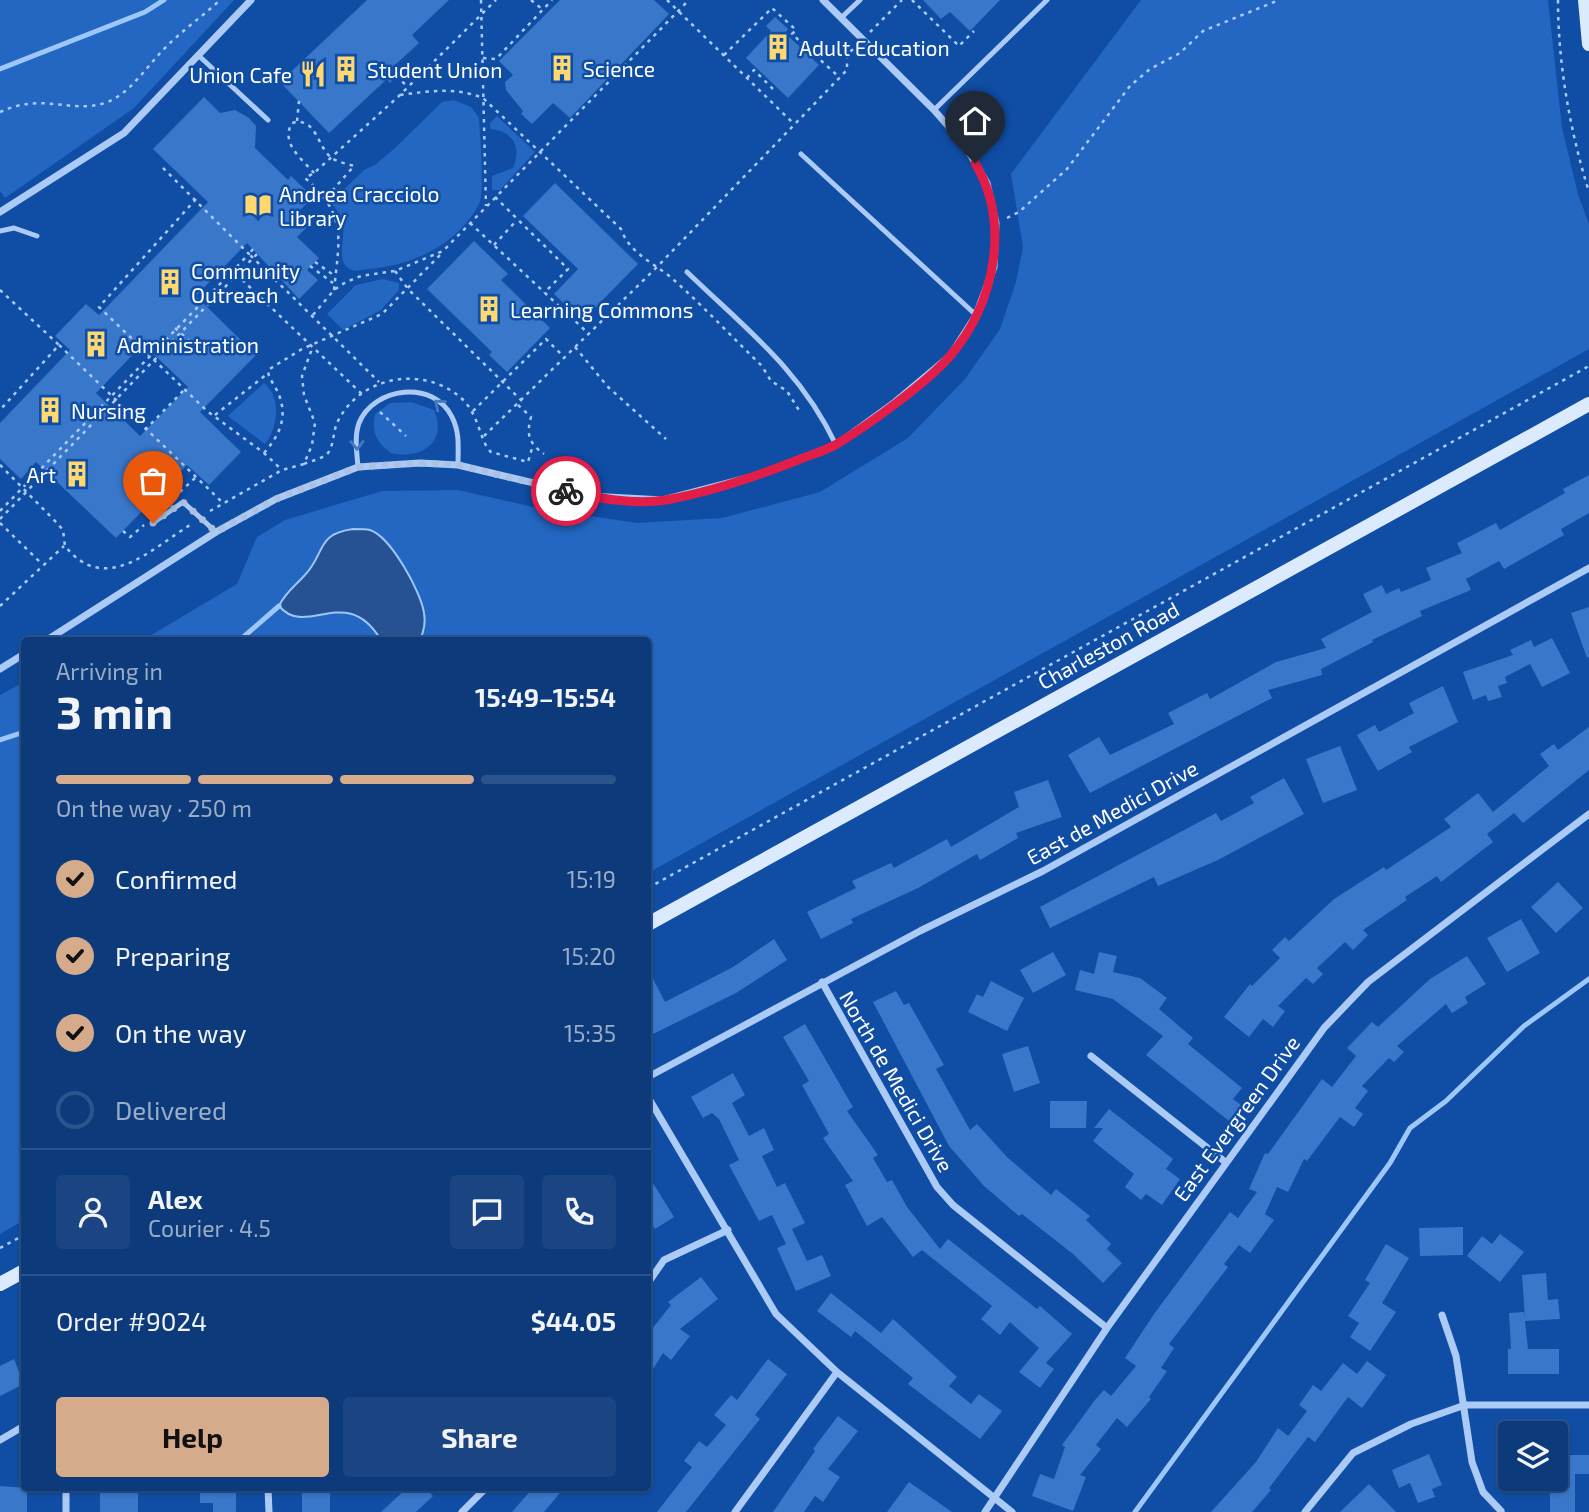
<!DOCTYPE html>
<meta charset="utf-8">
<style>
:root{--surface:#0c3a7b;--page:#1a4582;--text:#f1f3f6;--muted:#9aadc7;--line:#2c548c;--accent:#d6ab8b}
body{margin:0;font-family:"Exo 2",sans-serif;background:var(--page);color:var(--text);height:100vh;display:flex;flex-direction:column;font-size:26px;white-space:nowrap}
*{box-sizing:border-box;margin:0}
p{font-size:23px;color:var(--muted)}
.icon{flex:none;width:38px;height:38px;fill:none;stroke:currentColor;stroke-width:2;stroke-linecap:round;stroke-linejoin:round}
.map{position:relative;flex:1;overflow:hidden}
.panel{position:absolute;left:21px;top:637px;width:630px;height:854px;display:flex;flex-direction:column;background:var(--surface);border-radius:7px;box-shadow:0 2px 5px #0004,0 0 0 2px var(--line)}
.panel>*{flex:none}
.controls{position:absolute;left:1498px;top:1421px;display:grid;gap:14px}
.controls a{display:grid;place-items:center;width:70px;height:70px;border-radius:7px;background:var(--surface);box-shadow:0 2px 5px #0004,0 0 0 2px var(--line);font-size:35px}
.pin{position:absolute;display:grid;place-items:center;width:60px;height:60px;color:#fff;margin:-72px -30px;border-radius:50% 50% 50% 0;rotate:-45deg;box-shadow:0 0 7px #0007}
.pin .icon{rotate:45deg}
.courier{position:absolute;display:grid;place-items:center;width:70px;height:70px;margin:-35px;border:5px solid #e11d48;border-radius:50%;background:#fff;color:#222;box-shadow:0 2px 9px #0007}
.summary em{font-style:normal;font-weight:700}
.summary div{display:flex;flex-direction:column-reverse}
.summary{display:flex;align-items:center;justify-content:space-between;height:119px;padding:0 35px}
h1{font-size:46px;font-weight:700;line-height:52px}
.bar{display:grid;grid-template-columns:repeat(4,1fr);gap:10px 7px;align-content:center;height:84px;padding:0 35px}
.bar i{height:9px;border-radius:5px;background:var(--line)}
.bar .selected{background:var(--accent)}
.bar p{grid-column:span 4}
.line{display:flex;align-items:center;gap:18px;padding:0 35px;border-top:2px solid var(--line)}
.line div{flex:1}
.round{display:grid;place-items:center;flex:none;width:74px;height:74px;border-radius:7px;background:var(--page)}
ol{padding:0 35px;list-style:none}
li{display:flex;align-items:center;gap:21px;height:77px}
li p{margin-inline-start:auto}
li .icon{padding:7px;border-radius:50%;background:var(--accent);color:#111;stroke-width:4}
li:last-child{color:var(--muted)}
li i{width:38px;height:38px;border:4px solid var(--line);border-radius:50%}
.cta{display:flex;gap:14px;margin-top:auto;padding:14px 35px}
.cta a{flex:1;height:80px;border-radius:7px;background:var(--accent);color:#111;font-size:28px;font-weight:700;line-height:80px;text-align:center}
.cta a+a{background:var(--page);color:var(--text)}
.map>svg:first-child{display:block}
.green{fill:#2367c2}
.water{fill:#265293;stroke:#9dc6f9;stroke-width:2}
.lines{fill:none;stroke-linecap:round;stroke-linejoin:round}
.stream{stroke:#9dc6f9;stroke-width:5}
.building{fill:#3977ca;fill-rule:evenodd}
.path{stroke:#abcbf6;stroke-width:2.5;stroke-dasharray:3.5 5;stroke-linecap:butt}
.lane{stroke:#abcbf6;stroke-width:5}
.street{stroke:#abcbf6;stroke-width:7}
.secondary{stroke:#dceafe;stroke-width:14}
.oneway{stroke:#4679c1}
.done{stroke:#abc1df;stroke-width:7;stroke-dasharray:0 12.6}
.route{stroke:#e11d48;stroke-width:9}
.labels{text-anchor:middle;dominant-baseline:central;stroke-width:5;stroke-linejoin:round;paint-order:stroke}
.poi-label{font-size:21px;fill:#fff;stroke:#104da4;text-anchor:start}
.street-label{font-size:21px;fill:#fff;stroke:#104da4}
</style>
<div class="map">
<svg width="1589" height="1512" viewBox="0 0 1589 1512">
<rect width="100%" height="100%" fill="#104da4"/>
<!-- green -->
<path class="green" d="M0,0h234l-100,108 -129,90 -5,-7z
M1141,0h407l14,128 16,66 11,30v125l-941,524v-233h-505l94,-56 20,-47 28,-17 97,-29 76,-1 84,19 95,14 85,-5 98,-26 88,-54 57,-59 35,-50 16,-47 7,-35 -12,-73z
M454,100l17,7 8,11c1,17 6,75 0,86 -21,41 -68,62 -111,65 -7,1 -16,4 -21,-2 -10,-9 -2,-29 -4,-41 -2,-10 -6,-16 -12,-24l33,-32 11,-5 20,-17 47,-46z
M497,116l38,36 -35,38h-8v-14l21,-8c9,-21 0,-37 -23,-39v-6z
M383,279l16,4v7l-18,20 -38,20 -16,-16 29,-29z
M264,383c18,15 14,44 1,61l-37,-28z
M411,402l23,8c14,32 -13,50 -43,43 -14,-10 -20,-21 -16,-39l15,-11z
M24,682v538l-24,14v-539z"/>
<!-- water -->
<path class="water" d="M353,529c5,0 13,0 17,1 21,7 51,62 54,83 2,10 0,18 -4,27h-39c-35,-58 -74,-1 -102,-34 6,-13 16,-20 25,-30 22,-22 11,-42 49,-47z"/>
<g class="lines">
<!-- stream -->
<path class="stream" d="M0,69l145,-57 19,-12
M240,640l39,-34
M0,740l24,-8
M1135,1512l255,-349 20,-35 36,-27 78,-75 65,-47"/>
</g>
<!-- building -->
<path class="building" d="M367,0h82l-37,35 7,8 -24,22 6,7 -11,11 -3,-4 -58,54 -49,-51z
M560,0h94l15,14 -99,104 -17,-15 -21,21 -11,-10 2,-3 -17,-21 -1,-8 8,-7 -14,-14z
M923,0h77l-30,31 -20,-19 -9,7z
M775,17l13,12 -3,4 34,32 -31,33 -42,-40 25,-27 -5,-5z
M204,97l16,16 15,-3 14,8 7,8 -1,22 33,32 3,-4 22,21 -16,16 12,12 -12,12 22,21 -12,12 11,10 -19,19 -52,-56 -51,53 60,59 -56,57 41,40 -32,33 -22,-20 -71,73 -80,-76 -15,17 -21,-20v-36l70,-73 -15,-14 31,-32 13,11 109,-113 -55,-53zM143,344l45,43 -48,49 -44,-43z
M555,183l83,81 -56,57 -28,-27 24,-25 -55,-53z
M474,241l34,33 -7,6 49,48 -43,44 -18,-17 3,-3 -65,-63z
M1589,475v38l-28,16 3,6 -60,34 -5,-8 -33,18 5,11 -51,21 2,5 -50,24 1,2 -52,27 1,6 -54,15 4,8 -182,95 -22,-38 31,-18 11,18 64,-31 -6,-11 39,-20 3,6 66,-37 50,-14 -5,-9 51,-27 -9,-18 19,-9 4,9 13,-6 2,4 30,-12 -5,-12 36,-15 -5,-10 39,-20 4,7 65,-37 -2,-4z
M1589,607v50l-2,1 -16,-45z
M1552,638l18,35 -28,14 -12,-23 -25,13 2,6 -9,3 4,11 -14,4 -2,-6 -13,5 -10,-28 50,-17 -3,-5 21,-10 3,7z
M1443,686l15,36 -49,25 3,5 -34,19 -21,-36 18,-10 4,7 35,-19 -5,-10z
M1589,727v43l-66,53 -9,-10 -27,21 6,8 -52,40 -4,-6 -32,21 2,3 -44,30 5,5 -15,15 -8,-8 -28,26 6,6 -10,10 -7,-6 -28,28 7,5 -12,16 -10,-8 -14,18 -25,-20 26,-33 2,2 28,-28 -8,-8 13,-13 4,4 45,-42 50,-32 2,3 65,-43 -7,-8 34,-26 15,19 56,-46 -9,-12 14,-10 4,6z
M1340,746l17,44 -34,13 -17,-44z
M1284,778l20,36 -86,46 -60,26 -4,-9 -104,51 -10,-21 176,-94 5,8 33,-18 -4,-6z
M1048,780l14,37 -46,16 2,5 -38,22 -3,-6 -59,34 -67,31 2,4 -32,16 -14,-27 49,-24 -4,-7 39,-18 3,5 53,-29 4,8 68,-40 -5,-15z
M1558,882l25,26 -27,25 -25,-26z
M1521,919l19,34 -33,19 -20,-34z
M774,939l13,21 -51,33 -83,41 -5,-10v-55l17,33 68,-35z
M1053,952l13,23 -33,18 -13,-23z
M1099,952l18,4 -4,16 27,6 27,20 -8,11 34,29 -5,6 54,44 -9,11 8,6 -12,16 -83,-66 17,-19 -50,-37 -38,-9 5,-20 14,4z
M1467,956l19,28 -21,13 3,6 -16,10 -6,-9 -49,42 7,6 -10,10 -5,-4 -27,28 6,5 -13,17 8,6 -9,13 -14,-10 -33,44 -3,-2 -16,33 -11,-5 -12,27 9,6 -24,33 -11,-8 -15,19 4,3 -59,77 5,4 -13,20 6,3 -18,26 2,2 -24,28 -10,-9 -21,27 5,4 -21,26 6,2 -13,34 -41,-15 8,-22 14,5 11,-32 -3,-2 33,-45 9,-10 7,6 25,-30 -11,-8 29,-44 76,-102 8,6 19,-26 -8,-3 16,-36 3,1 54,-75 10,8 24,-31 -9,-8 25,-26 6,5 52,-48z
M991,981l33,17 -17,33 -39,-19 9,-18 6,3z
M896,991l8,14 5,-2 35,62 -8,4 34,61 7,-6 30,33 44,38 5,-6 34,27 -4,4 25,24 -4,5 15,14 -19,20 -30,-29 -51,-40 -3,2 -35,-30 -35,-40 -76,-144z
M805,1024l48,83 -6,4 31,44 -5,3 14,24 5,-2 15,27 33,42 8,-10 89,70 3,-3 32,28 -26,29 8,6 -14,19 -21,-16 20,-24 -29,-26 -10,13 -19,-16 11,-13 -70,-56 -9,7 -31,-40 -15,9 -22,-41 8,-4 -30,-43 6,-4 -27,-49 7,-4 -26,-44z
M1028,1046l12,37 -26,9 -12,-38z
M733,1073l12,22 -13,8 17,33 15,-8 10,22 -12,6 15,31 8,-4 20,40 -13,6 15,32 15,-6 9,21 -35,15 -19,-43 9,-4 -14,-29 -13,6 -30,-56 10,-5 -20,-41 -7,-6 -9,5 -12,-21z
M1050,1101h37l-1,27h-36z
M1109,1109l64,50 -7,10 14,10 -18,26 -16,-11 -5,6 -16,-13 9,-13 -41,-33 10,-13h-9z
M648,1175l26,42 -19,12 -7,-12z
M1463,1227v28l-43,1 -1,-28z
M1500,1234l24,18 -24,30 -33,-26 15,-20 10,8z
M1386,1244l23,14 -27,45 14,9 -26,39 -20,-14 9,-14 -11,-7 22,-33 -5,-3z
M1546,1273l2,27 10,-1 2,20 -35,2 3,28h31v25h-51v-25h3l-2,-36 15,-1 1,7 -3,-44z
M701,1277l17,22 -38,30 10,7 -19,24 -8,-7 -15,24v-43l23,-29 -3,-3z
M831,1293l50,40 12,-14 64,58 -8,9 22,18 8,-10 23,17 -22,28 -72,-55 5,-6 -58,-47 -4,6 -34,-26z
M14,1359l10,25 -24,12v-30z
M768,1359l19,15 -32,41 5,4 -74,93h-29l35,-45 -8,-6 15,-20 8,6 19,-22 -12,-10 17,-20 6,5z
M1367,1361l19,14 -24,33 -14,-11 -33,45 -7,-5 -39,51 2,2 -19,22h-41l45,-50 22,-34 10,8 19,-25 -8,-6 14,-20 8,6 22,-28 14,11z
M838,1416l20,15 -30,38 12,8 -17,25 -8,-6 -11,16h-31l42,-61 -2,-2z
M1429,1454l13,31 -10,4 3,8 -17,6 -8,-20 -11,5 -7,-18z
M1556,1455h33v19h-14v38h-25v-25h6z
M909,1482l43,30h-65z
M1369,1484l27,28h-56z
M0,1486l27,2v24h-27z
M100,1488l38,3v21h-38z
M200,1488h36v24h-23v-9h-13z
M302,1488h28v24h-28z
M407,1488h18l8,8 -17,16h-35z
M533,1488h31l-20,24h-32z"/>
<g class="lines">
<!-- path -->
<path class="path" d="M481,0l5,206
M531,0l11,9
M667,0l126,123
M912,0l47,46 15,-15
M1558,0c0,64 12,131 31,192
M870,32l32,-32
M724,55l48,-47 24,22 -4,4 47,43
M483,58l13,1 56,-59
M396,76l12,11
M747,78l7,-8 22,22
M400,95c30,-4 55,-8 83,3l138,131c9,26 36,35 54,52 30,27 58,57 87,85l9,15 16,10 13,21
M0,112c43,-20 69,2 105,-9 26,-9 43,-39 62,-57 17,-17 36,-30 53,-46
M297,121l2,-20
M314,173c-12,-14 -34,-30 -22,-50 25,-7 25,25 40,35 5,4 16,6 22,8l-30,34
M309,193l6,-7
M495,197l73,72 -24,24
M196,199l-97,108 108,104 57,42 18,17
M1007,218l12,-6 48,-43 63,-83 20,-17 30,-16 23,-22 76,-31
M470,223l119,111
M494,245l23,-25
M253,249l-4,5 130,128
M315,262l20,14
M310,266l23,17
M395,271l13,18 114,112
M236,274l129,123
M0,290l59,55 -59,65
M334,290c5,-50 14,-75 -29,-112l9,-5 86,-78 96,-95
M313,315l21,-25 12,-8 15,-6 34,-5 48,-20 246,-251
M175,328l25,22
M59,345l163,157
M575,347l33,40 58,52
M518,405l13,12c-5,18 -2,26 13,37
M473,411l73,-72 18,18
M380,412l26,24
M215,415l52,-41
M145,430l39,-40
M484,436l171,-167 192,-199v-15l9,-9
M264,453c15,-17 24,-35 15,-58 -3,-9 -11,-16 -11,-25l34,-21 80,-35 59,-60
M304,464c7,-3 18,-5 24,-11 6,-8 5,-21 9,-30 22,-47 85,-58 123,-26 20,17 19,44 31,55l37,10 5,-17
M0,465l57,58 6,7 2,16c40,50 85,4 125,-21
M180,492l15,-14
M0,511l249,-257 -89,-89
M210,511l72,-41 22,-6 8,-19 3,-22 -11,-28 -2,-19 11,-30
M0,519l257,-265
M0,523l42,41
M123,531l7,6 14,-12
M0,606l64,-60
M648,888l941,-522
M0,1248l24,-13"/>
<!-- lane -->
<path class="lane" d="M841,18l19,-18
M198,55l70,65
M934,110l113,-110
M801,154l175,161
M0,231l14,-3 23,8
M687,272c58,56 114,98 149,173
M358,467c-1,-14 -4,-30 1,-44 15,-36 74,-44 93,-6 8,16 6,30 6,48
M153,523l30,-21 33,30"/>
<!-- street -->
<path class="street" d="M0,212l124,-79 127,-133
M47,640l169,-108 60,-33 82,-32 62,-4 38,2 131,31 74,4 92,-24 81,-31 59,-43 55,-46 26,-41 18,-48 2,-44 -9,-40 -23,-39 -30,-34 -111,-110
M0,669l24,-15
M822,982l115,205 16,18 154,123
M1091,1056l133,105
M648,1077l272,-146 123,-60 546,-303
M648,1097l128,217 61,58 175,140
M648,1283l16,-23 64,-30
M1442,1315l14,41 16,106 11,30 18,19
M0,1440l24,-14
M66,1488v24
M268,1488l1,24
M462,1512l24,-24
M735,1512l102,-140
M985,1512l122,-184 217,-300 44,-46 221,-168
M1305,1512l48,-59 58,-29 54,-19h124"/>
<!-- secondary -->
<path class="secondary" d="M1585,0l4,44
M648,924l941,-520
M0,1284l24,-13"/>
</g>
<!-- one-way arrows -->
<defs><path id="oneway-chevron" d="M-2-3.5L2.5 0L-2 3.5" fill="none" stroke-width="1.6" stroke-linecap="round" stroke-linejoin="round" transform="scale(1.75)"/></defs>
<g class="oneway">
<use href="#oneway-chevron" transform="translate(439 404) rotate(-140)"/>
<use href="#oneway-chevron" transform="translate(357 445) rotate(89)"/>
</g>
<g class="lines">
<!-- done -->
<path class="done" d="M153,523l30,-21 33,30 60,-33 82,-32 62,-4 38,2 108,26"/>
<!-- route -->
<path class="route" d="M566,491c31,7 67,14 100,9 45,-8 89,-23 132,-40 12,-5 27,-9 39,-16 30,-18 91,-62 113,-88 45,-52 61,-133 25,-193"/>
</g>
<!-- icons -->
<defs>
<g id="building-bare" transform="scale(2.1)"><path d="M-4-6H4V6H1V3H-1V6H-4ZM-2.5-4.3h1.7v1.8h-1.7ZM.8-4.3h1.7v1.8H.8ZM-2.5-1h1.7V.8h-1.7ZM.8-1h1.7V.8H.8Z" fill="#ffd970" stroke="#104da4" stroke-width="2.5" paint-order="stroke"/></g>
<g id="restaurant-bare" transform="scale(2.1)"><path d="M-5-6h1v4h1v-4h1v4h1v-4h1v5L-1.5 .5V6h-2V.5L-5-1ZM5-6V6H3V1.5H1.5Q1.5-4 5-6Z" fill="#ffd970" stroke="#104da4" stroke-width="2.5" paint-order="stroke"/></g>
<g id="library-bare" transform="scale(2.1)"><path d="M-6-4Q-3-5.5-.7-3.5V5Q-3 3-6 4ZM6-4Q3-5.5 .7-3.5V5Q3 3 6 4Z" fill="#ffd970" stroke="#104da4" stroke-width="2.5" paint-order="stroke"/></g>
</defs>
<g fill-rule="evenodd">
<use href="#building-bare" x="778" y="47"/>
<use href="#building-bare" x="562" y="68"/>
<use href="#building-bare" x="346" y="69"/>
<use href="#restaurant-bare" x="313" y="74"/>
<use href="#library-bare" x="258" y="205"/>
<use href="#building-bare" x="170" y="282"/>
<use href="#building-bare" x="489" y="309"/>
<use href="#building-bare" x="96" y="344"/>
<use href="#building-bare" x="50" y="410"/>
<use href="#building-bare" x="77" y="474"/>
</g>
<g class="labels">
<!-- poi labels -->
<g class="poi-label">
<text x="799" y="47">Adult Education</text>
<text x="583" y="68">Science</text>
<text x="367" y="69">Student Union</text>
<text x="292" y="74" text-anchor="end">Union Cafe</text>
<text x="279" y="193">Andrea Cracciolo<tspan x="279" dy="24">Library</tspan></text>
<text x="191" y="270">Community<tspan x="191" dy="24">Outreach</tspan></text>
<text x="510" y="309">Learning Commons</text>
<text x="117" y="344">Administration</text>
<text x="71" y="410">Nursing</text>
<text x="56" y="474" text-anchor="end">Art</text>
</g>
<!-- street labels -->
<g class="street-label">
<text transform="translate(1108 645) rotate(-29)">Charleston Road</text>
<text transform="translate(1112 812) rotate(-29)">East de Medici Drive</text>
<text transform="translate(897 1081) rotate(60)">North de Medici Drive</text>
<text transform="translate(1236 1118) rotate(-54)">East Evergreen Drive</text>
</g>
</g>
</svg>
<div class="controls">
<a><svg class="icon" aria-label="layers" viewBox="0 0 24 24"><path d="M12 4l9 5-9 5-9-5zM3 14l9 5 9-5"/></svg></a>
</div>
<div class="pin" style="left:153px;top:523px;background:#ea580c"><svg class="icon" aria-label="bag" viewBox="0 0 24 24"><path d="M5 8h14l-1 12H6zM9 8a3 3 0 0 1 6 0"/></svg></div>
<div class="pin" style="left:975px;top:163px;background:#1f2937"><svg class="icon" aria-label="home" viewBox="0 0 24 24"><path d="M3 11l9-7 9 7M6 9v11h12V9"/></svg></div>
<div class="courier" style="left:566px;top:491px"><svg class="icon" aria-label="bike" viewBox="0 0 24 24"><circle cx="6" cy="16" r="4"/><circle cx="18" cy="16" r="4"/><path d="M6 16l4-8h5l3 8M10 8l3 8H6M13 5h3"/></svg></div>
<section class="panel">
<div class="summary"><div><h1>3 min</h1><p>Arriving in</p></div><em>15:49–15:54</em></div>
<div class="bar"><i class="selected"></i><i class="selected"></i><i class="selected"></i><i></i><p>On the way · 250 m</p></div>
<ol>
<li><svg class="icon" aria-label="check" viewBox="0 0 24 24"><path d="M5 12l5 5 9-10"/></svg>Confirmed<p>15:19</p></li>
<li><svg class="icon" aria-label="check" viewBox="0 0 24 24"><path d="M5 12l5 5 9-10"/></svg>Preparing<p>15:20</p></li>
<li><svg class="icon" aria-label="check" viewBox="0 0 24 24"><path d="M5 12l5 5 9-10"/></svg>On the way<p>15:35</p></li>
<li><i></i>Delivered</li>
</ol>
<div class="line" style="height:126px"><a class="round"><svg class="icon" aria-label="person" viewBox="0 0 24 24"><circle cx="12" cy="8" r="4"/><path d="M4 21q1-7 8-7t8 7"/></svg></a><div><b>Alex</b><p>Courier · 4.5</p></div><a class="round"><svg class="icon" aria-label="chat" viewBox="0 0 24 24"><path d="M4 5h16v11H9l-5 4z"/></svg></a><a class="round"><svg class="icon" aria-label="phone" viewBox="0 0 24 24"><path d="M5 4h4l2 5-3 2q2 4 5 5l2-3 5 2v4C11 20 4 13 5 4z"/></svg></a></div>
<div class="line" style="height:91px"><div>Order #9024</div><b>$44.05</b></div>
<div class="cta"><a>Help</a><a>Share</a></div>
</section>
</div>
